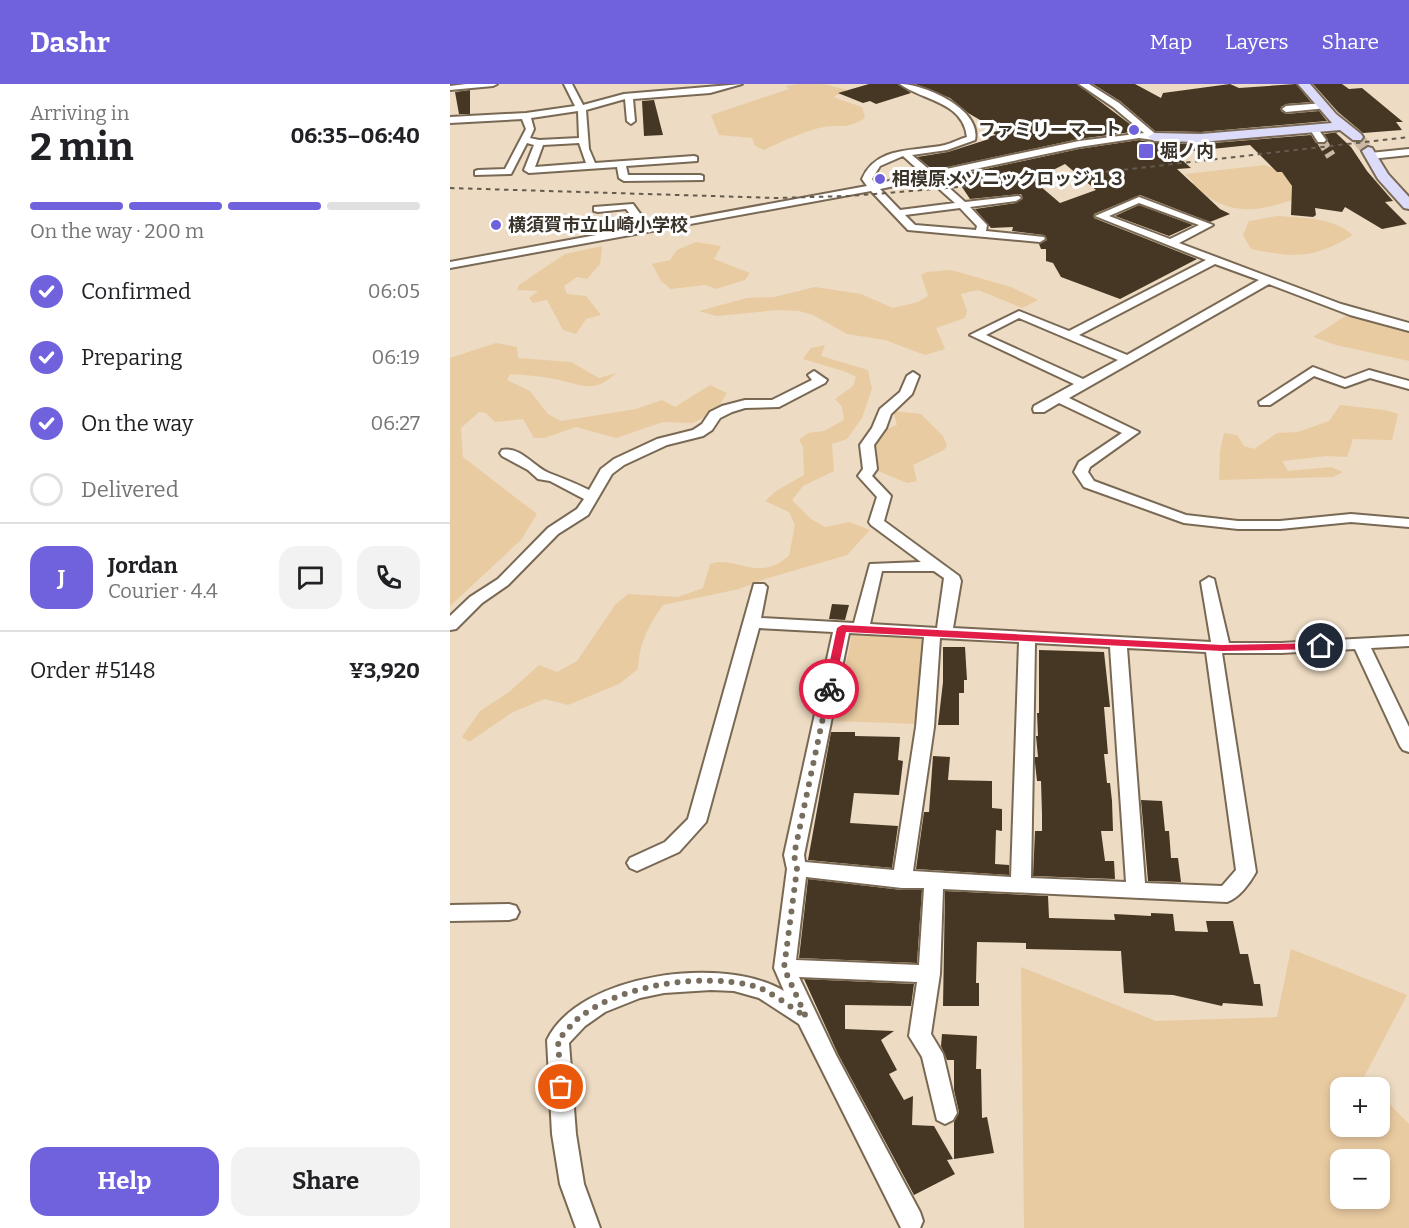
<!DOCTYPE html>
<meta charset="utf-8">
<style>
:root{--surface:#fff;--page:#f2f2f2;--text:#202124;--muted:#757577;--line:#e0e0e0;--accent:#7062dd}
body{margin:0;font-family:Bitter,"Noto Sans JP",serif;background:var(--page);color:var(--text);height:100vh;display:flex;flex-direction:column;font-size:22px;white-space:nowrap}
*{box-sizing:border-box;margin:0}
p{font-size:20px;color:var(--muted)}
.icon{flex:none;width:33px;height:33px;fill:none;stroke:currentColor;stroke-width:2;stroke-linecap:round;stroke-linejoin:round}
.map{position:relative;flex:1;overflow:hidden}
.panel{display:flex;flex-direction:column;background:var(--surface);width:450px}
.panel>*{flex:none}
.controls{position:absolute;left:880px;top:993px;display:grid;gap:12px}
.controls a{display:grid;place-items:center;width:60px;height:60px;border-radius:12px;background:var(--surface);box-shadow:0 3px 9px #0003;font-size:30px}
.pin{position:absolute;display:grid;place-items:center;width:51px;height:51px;color:#fff;margin:-26px;border:3px solid #fff;border-radius:50%;box-shadow:0 2px 6px #0007}
.courier{position:absolute;display:grid;place-items:center;width:60px;height:60px;margin:-30px;border:4px solid #e11d48;border-radius:50%;background:#fff;color:#222;box-shadow:0 2px 8px #0007}
.head em{font-style:normal;font-weight:700}
.head div{display:flex;flex-direction:column-reverse}
.head{display:flex;align-items:center;justify-content:space-between;height:102px;padding:0 30px}
h1{font-size:39px;font-weight:700;line-height:45px}
.bar{display:grid;grid-template-columns:repeat(4,1fr);gap:9px 6px;align-content:center;height:72px;padding:0 30px}
.bar i{height:8px;border-radius:4px;background:var(--line)}
.bar .selected{background:var(--accent)}
.bar p{grid-column:span 4}
.line{display:flex;align-items:center;gap:15px;padding:0 30px;border-top:2px solid var(--line)}
.line div{flex:1}
.round{display:grid;place-items:center;flex:none;width:63px;height:63px;border-radius:18px;background:var(--page)}
ol{padding:0 30px;list-style:none}
li{display:flex;align-items:center;gap:18px;height:66px}
li p{margin-inline-start:auto}
li .icon{padding:6px;border-radius:50%;background:var(--accent);color:#fff;stroke-width:4}
li:last-child{color:var(--muted)}
li i{width:33px;height:33px;border:3px solid var(--line);border-radius:50%}
.action{display:flex;gap:12px;margin-top:auto;padding:12px 30px}
.action a{flex:1;height:69px;border-radius:18px;background:var(--accent);color:#fff;font-size:24px;font-weight:700;line-height:69px;text-align:center}
.action a+a{background:var(--page);color:var(--text)}
header{display:flex;align-items:center;gap:36px;box-sizing:border-box;height:84px;padding:0 30px;background:var(--accent);color:#fff}
header strong{font-size:28px}
nav{display:flex;gap:33px;margin-inline-start:auto;font-size:21px}
main{display:flex;flex:1;min-height:0}
.map>svg:first-child{display:block}
.green{fill:#e9cba1;fill-rule:evenodd}
.building{fill:#453723;fill-rule:evenodd}
.lines{fill:none;stroke-linecap:round;stroke-linejoin:round}
.street-tunnel{stroke:#c9b9a4;stroke-width:10;stroke-dasharray:10 4.5;stroke-linecap:butt}
.secondary-tunnel{stroke:#c9b9a4;stroke-width:13;stroke-dasharray:13 7;stroke-linecap:butt}
.street-casing{stroke:#796954;stroke-width:4}
.secondary-casing{stroke:#796954;stroke-width:4}
.street{fill:#fff;fill-rule:evenodd}
.secondary{fill:#dcdbf9;fill-rule:evenodd}
.rail{stroke:#645b4e;stroke-width:2;stroke-dasharray:4.5 4.5;stroke-linecap:butt}
.route{fill:#e11d48}
.done{stroke:#786e5f;stroke-width:6;stroke-dasharray:0 10.8}
.poi-dot{fill:#7062dd;stroke:#fff;stroke-width:2}
.labels{text-anchor:middle;dominant-baseline:central;stroke-width:6;stroke-linejoin:round;paint-order:stroke}
.far-poi-label{font-size:18px;font-weight:bold;fill:#393329;stroke:#fff;text-anchor:start}
</style>
<header>
<strong>Dashr</strong>
<nav><a>Map</a><a>Layers</a><a>Share</a></nav>
</header>
<main>
<section class="panel">
<div class="head"><div><h1>2 min</h1><p>Arriving in</p></div><em>06:35–06:40</em></div>
<div class="bar"><i class="selected"></i><i class="selected"></i><i class="selected"></i><i></i><p>On the way · 200 m</p></div>
<ol>
<li><svg class="icon" aria-label="check" viewBox="0 0 24 24"><path d="M5 12l5 5 9-10"/></svg>Confirmed<p>06:05</p></li>
<li><svg class="icon" aria-label="check" viewBox="0 0 24 24"><path d="M5 12l5 5 9-10"/></svg>Preparing<p>06:19</p></li>
<li><svg class="icon" aria-label="check" viewBox="0 0 24 24"><path d="M5 12l5 5 9-10"/></svg>On the way<p>06:27</p></li>
<li><i></i>Delivered</li>
</ol>
<div class="line" style="height:108px"><b class="round" style="background:var(--accent);color:#fff">J</b><div><b>Jordan</b><p>Courier · 4.4</p></div><a class="round"><svg class="icon" aria-label="chat" viewBox="0 0 24 24"><path d="M4 5h16v11H9l-5 4z"/></svg></a><a class="round"><svg class="icon" aria-label="phone" viewBox="0 0 24 24"><path d="M5 4h4l2 5-3 2q2 4 5 5l2-3 5 2v4C11 20 4 13 5 4z"/></svg></a></div>
<div class="line" style="height:78px"><div>Order #5148</div><b>¥3,920</b></div>
<div class="action"><a>Help</a><a>Share</a></div>
</section>
<div class="map">
<svg width="959" height="1144" viewBox="0 0 959 1144">
<rect width="100%" height="100%" fill="#eddbc3"/>
<!-- green -->
<path class="green" d="M349,0h25l23,6 -14,7 29,10 3,11c-21,12 -20,6 -41,9 -21,4 -41,14 -60,23l-9,-4 -3,-8 -33,-3 -8,-20 78,-26 -3,-3z
M815,81l27,12 8,20c-28,10 -55,19 -83,5 -11,-5 -17,-13 -28,-16l-1,-2 6,-1 -9,-9z
M827,132c28,2 54,1 76,19 -40,24 -58,23 -102,14l-8,-14 6,-14z
M246,158l25,4 -7,13 36,14 -5,7 -29,9 -11,-4 -34,4 -10,-8 -9,-17 18,-4 7,-10z
M152,162l-2,18 -13,15 -10,-2 -13,9 3,8 19,2 15,19 -15,4 -10,15 -13,-4 -16,-30 -14,3 -4,-5 9,-7 -21,-1 2,-5 46,-31z
M501,186l60,17 27,13 -16,8 -44,-18 -17,4 6,17 -2,7 -29,10 9,21 -20,6 -40,-15 -38,-6 -34,-19 -14,-4 -20,-1 -63,6 -17,-5 48,-13 27,-1 41,-10 46,7 32,14 25,-6 10,-6 -7,-21 6,-3z
M897,231l62,17v29l-73,-16 -23,-8z
M46,259l21,4 1,11 53,4 28,16 17,-5c-22,22 -35,11 -62,6 -14,-3 -30,-4 -44,-5l-3,6 23,11 18,23 13,7 75,-12 26,-9 13,7 35,-22 17,8 -11,18 -23,12 -30,-1 -47,16 -40,-11 -32,11h-10l-11,-19 -28,3 -9,-9 -7,-1 -18,16 2,29 74,57 -16,26 -71,66v-248z
M375,261l-4,11 47,14 4,19 -10,29 -15,21 -15,5 2,27 -31,15 -11,14 19,19 14,8 24,-5 21,8 -23,25 -82,24 -26,10 -76,16c-14,19 -25,41 -25,64l-19,15 -51,21 -23,-6 -32,13 -44,30 -7,-5 18,-26 29,-19 30,-27 18,7 20,-11 38,-56 13,-11 50,3 25,-9 7,-24c18,-8 41,10 62,2 6,-1 12,-7 17,-10l6,-31 -6,-13 -24,-11 11,-10 28,-16 -1,-28 -4,-7 9,-7 16,-2 20,-11 -2,-13 -7,-8 18,-13 3,-9 -10,-5 -43,-13 8,-11z
M890,321l45,5 13,4 -6,26 -39,-1 -6,18 -20,-1 -45,5 6,10 43,-4 12,5 -10,5 -114,3 1,-29 4,-18 13,2 7,11 10,3 23,-16 21,-1 31,-11z
M443,327l28,3 22,22 4,10 -3,4 -31,15 4,16 -10,2 -36,-15 1,-25 12,-13 13,-5z
M402,550l76,3 -10,87 -83,-3z
M841,865l116,46 -43,82 10,10 -33,1v38h39v-32l29,30v104h-385l-3,-261 135,54 121,-4zM891,1076h39v38h-39z"/>
<!-- building -->
<path class="building" d="M419,0h29l13,9 -35,11 -6,-3 -7,2 -25,-10z
M465,0h162l62,47 -60,8 -146,31 -16,-13 31,-5 41,-13 -2,-2 9,-2 -5,-3 8,-1 -31,-18 -18,-15z
M643,0h42l26,14 2,-5 67,-9 9,4 57,-4 15,18 -25,2 -5,3v4l5,3 33,-3 8,10 -126,11 -46,-1 -35,-30z
M863,0h29l7,5 13,-1 41,34h-7l6,8 -39,3 -25,-21z
M20,6v24h-11l-4,-22z
M204,16l9,35 -19,1 -2,-35z
M889,48l-3,1 15,14 16,24 26,30 -8,1 22,22 -25,5 -37,-22 -3,5 -27,-4 1,7 -3,2 -22,-2 1,-29 -10,-14h-5l-27,-27 -76,8 17,15 -14,1 43,40 10,5 -20,8 -70,-27 -46,19v4l103,41 -77,40 -59,-22 -8,-14 -7,-2v-12h-5l-2,-5 8,-4 -3,-5 -32,-4 1,-4 -22,1 -16,-19 41,-6 7,-5 -2,-4 -51,5 -14,-21 -8,2 -4,-2 135,-29 60,-9 15,3 47,1 110,-9 5,8 8,1 4,-4 -4,-6zM615,80l31,26 -36,13 -27,-23z
M689,121l54,20 -24,11 -54,-20z
M382,520l17,1 -4,15 -16,-1z
M493,563h22l2,33h-3v13h-5v32h-21l5,-43z
M589,566l65,2 6,55h-6l4,47h-4l3,29h3l2,18 1,30h-12l4,30h9l1,18 -82,-3 2,-45h7v-17l-1,-33h-4l-2,-18v-6h3l-2,-21h2l-1,-23h2z
M381,648h24v4l45,1 -2,23 5,1 -4,34 -45,-2 -4,30 48,3 -6,42 -84,-8z
M483,672l17,1 -2,23 44,1v27l10,1v22l-6,-1 -1,34 14,1v10l-93,-6 8,-57h5z
M691,716l21,1 3,30h4l2,27h7l3,24 -33,-1z
M358,795l94,11h20l-5,73 -118,-5z
M495,807l103,5 1,22 66,2 -1,-6 37,2v-3l22,1 2,17 33,1 -2,-11h27l7,33h8l6,30h6l3,22 -40,-3 -1,3 -49,-11 -49,-2 -3,-42 -95,-2v-6l-49,-1 -1,41h3v23h-36z
M354,895l110,5 -3,22 -66,-1v24l49,2 -13,9 16,30 -8,4 15,26 9,-4 -1,29 22,1 19,33 -6,1 8,14 -41,21 -76,-141z
M492,950l35,2 -1,33h5l1,49 5,-1 7,36 -40,6v-37l5,-10 -5,-22v-30h-7l-6,-14z"/>
<g class="lines">
<!-- street-tunnel -->
<path class="street-tunnel" d="M871,56l10,16"/>
<!-- secondary-tunnel -->
<path class="secondary-tunnel" d="M907,53l11,14"/>
<!-- street casing -->
<g class="street-casing">
<path id="street" d="M16,0h31l-4,2 -43,4v-4z
M114,0h8l11,21 41,-11 118,-10 -32,9 -77,6 2,22 -4,3 -4,-3 -2,-22 -39,11 3,39 6,14 99,-7 3,1v4l-71,5 2,9h72l3,1v4l-79,1 -5,-3 -2,-11 -88,6 -5,-3 10,-25 -7,-2 -16,31 -36,1v-4l3,-1 27,-1 21,-40 -4,-10 -72,4v-6l76,-4 49,-7zM128,27l1,27 -40,2 -9,-2 4,-9 -3,-11zM129,59l7,20 -51,4 8,-22z
M450,0c24,0 82,25 75,56l-28,10 -35,5 20,17 147,-31 65,-8 -31,-26 -34,-23h10l30,19 40,34 -5,3 -15,-2 -60,9 -142,30 28,25 54,-6 2,2 -5,3 -46,6 17,18 -1,6 58,6 1,2 -5,3 -132,-12 -37,-39 -421,77v-6l190,-35 -14,-18 -28,3 -4,-1v-4l39,-3 16,22 218,-40 -5,-7c15,-34 53,-27 83,-34 7,-2 15,-6 22,-8 -4,-36 -44,-36 -67,-53zM453,72l20,18 -48,10 -3,-5 8,-13zM478,95l27,24 -55,7 -20,-21zM510,124l17,18 -1,4 -61,-5 -10,-10z
M874,19l3,1v4l-41,4 -4,-3 4,-3z
M860,42h6l10,14 -2,2h-6l-9,-14z
M959,65v6l-39,4 -5,-3 5,-3z
M689,113l74,28 -34,18 162,61 68,19v8l-59,-16 -81,-31 -200,114 70,34 -49,35 -2,5 6,9 92,34 52,6h42l71,-7 58,5v8l-58,-5 -71,7h-42l-54,-6 -100,-36 -10,-15 5,-10 43,-29 -63,-30 -15,9h-10l-1,-3 1,-3 40,-22 -104,-49 49,-24 50,20 137,-71 -111,-44zM689,119l60,22 -29,14 -61,-23zM765,180l44,16 -132,75 -48,-20zM569,234l99,42 -35,19 -97,-44z
M863,283l32,12 24,-9 40,11v8l-39,-11 -25,9 -31,-11 -44,29h-10l-1,-3z
M364,287l13,9 -2,3 -46,24 -34,1 -13,4 -12,6 -8,12 -9,6 -36,9 -43,20 -12,9 -24,41 -30,19 -50,51 -26,18 -26,26 -6,1v-14l20,-19 28,-18 50,-51 29,-19 7,-10 -34,-18 -12,-2 -10,-9 -26,-14 -2,-3 2,-3c18,-4 32,17 47,23 13,5 26,10 40,17l12,-21 13,-10 43,-20 36,-9 9,-6 8,-12 12,-6 23,-6h27l40,-20 -4,-5z
M463,288l6,4 -7,18 -21,20 -5,14 -12,17 3,24 -5,7 19,20 -7,25 75,55 2,5 -8,47 258,14 -10,-60 8,-5 5,2 15,64h52l128,-7v10l-38,2 38,79v25l-6,-2 -3,-4 -45,-97 -74,4h-59l34,219c-6,11 -17,26 -29,30l-284,-13 -3,85 -9,60 12,20 14,59 -4,7 -8,4 -8,-4 -15,-63 -13,-21 8,-54 -118,-5 37,78 84,157 3,9 -3,7h-19l-102,-204 -40,-26 -25,-7 -23,-1 -47,3 -24,5 -35,14 -20,14 -16,17 7,91 8,50 16,44h-24l-16,-44 -8,-50 -5,-94c32,-67 178,-85 237,-49l-10,-23 13,-99 -3,-14 49,-223 -74,-4 -53,194 -27,30 -42,19 -7,-3 -3,-5 3,-5 35,-16 23,-23 66,-235h10l3,3 -6,31 93,5 16,-59 51,-2 -50,-37 -2,-3 8,-25 -19,-21 5,-7 -3,-24 12,-17 8,-19 20,-17 7,-16zM432,487h52l10,7 -7,50 -67,-4zM399,549l75,4 -8,90 -22,143 -89,-8 -1,-7zM490,554l79,4 -8,235 -98,-6 21,-144zM585,559l75,4 16,235 -95,-4zM677,564l79,4 30,218 -14,16 -77,-3zM356,793l96,11h22l-5,77 -123,-5z
M59,820l7,2 3,6 -3,6 -7,2 -59,1v-16z"/>
</g>
<!-- secondary casing -->
<g class="secondary-casing">
<path id="secondary" d="M848,0h12l26,30 25,20 2,3 -2,3h-8l-13,-10 -139,12 -47,-1 -6,-4 6,-4 47,1 131,-11z
M918,63l4,1 16,26 21,23v12l-5,-1 -26,-29 -16,-28z"/>
</g>
<!-- street -->
<use href="#street" class="street"/>
<!-- secondary -->
<use href="#secondary" class="secondary"/>
<!-- rail -->
<path class="rail" d="M0,104l327,10 73,-2 158,-13 401,-46"/>
</g>
<!-- route -->
<path class="route" d="M392,541l380,20 99,-2 5,3 -5,3 -99,2 -376,-19 -12,57 -5,4 -5,-4 13,-61z"/>
<g class="lines">
<!-- done -->
<path class="done" d="M111,1003l-3,-47c7,-7 14,-17 22,-23 42,-33 123,-44 174,-31 15,4 38,22 52,31l-22,-49 13,-99 -3,-14 35,-166"/>
</g>
<!-- markers -->
<g class="poi-dot">
<circle cx="684" cy="46" r="6"/>
<rect x="688" y="59" width="16" height="16" rx="3"/>
<circle cx="430" cy="95" r="6"/>
<circle cx="46" cy="141" r="6"/>
</g>
<g class="labels">
<!-- far-poi labels -->
<g class="far-poi-label">
<text x="672" y="46" text-anchor="end">ファミリーマート</text>
<text x="710" y="67">堀ノ内</text>
<text x="442" y="95">相模原メソニックロッジ１３</text>
<text x="58" y="141">横須賀市立山崎小学校</text>
</g>
</g>
</svg>
<div class="controls">
<a>+</a>
<a>−</a>
</div>
<div class="pin" style="left:111px;top:1003px;background:#ea580c"><svg class="icon" aria-label="bag" viewBox="0 0 24 24"><path d="M5 8h14l-1 12H6zM9 8a3 3 0 0 1 6 0"/></svg></div>
<div class="pin" style="left:871px;top:562px;background:#1f2937"><svg class="icon" aria-label="home" viewBox="0 0 24 24"><path d="M3 11l9-7 9 7M6 9v11h12V9"/></svg></div>
<div class="courier" style="left:379px;top:605px"><svg class="icon" aria-label="bike" viewBox="0 0 24 24"><circle cx="6" cy="16" r="4"/><circle cx="18" cy="16" r="4"/><path d="M6 16l4-8h5l3 8M10 8l3 8H6M13 5h3"/></svg></div>
</div>
</main>
